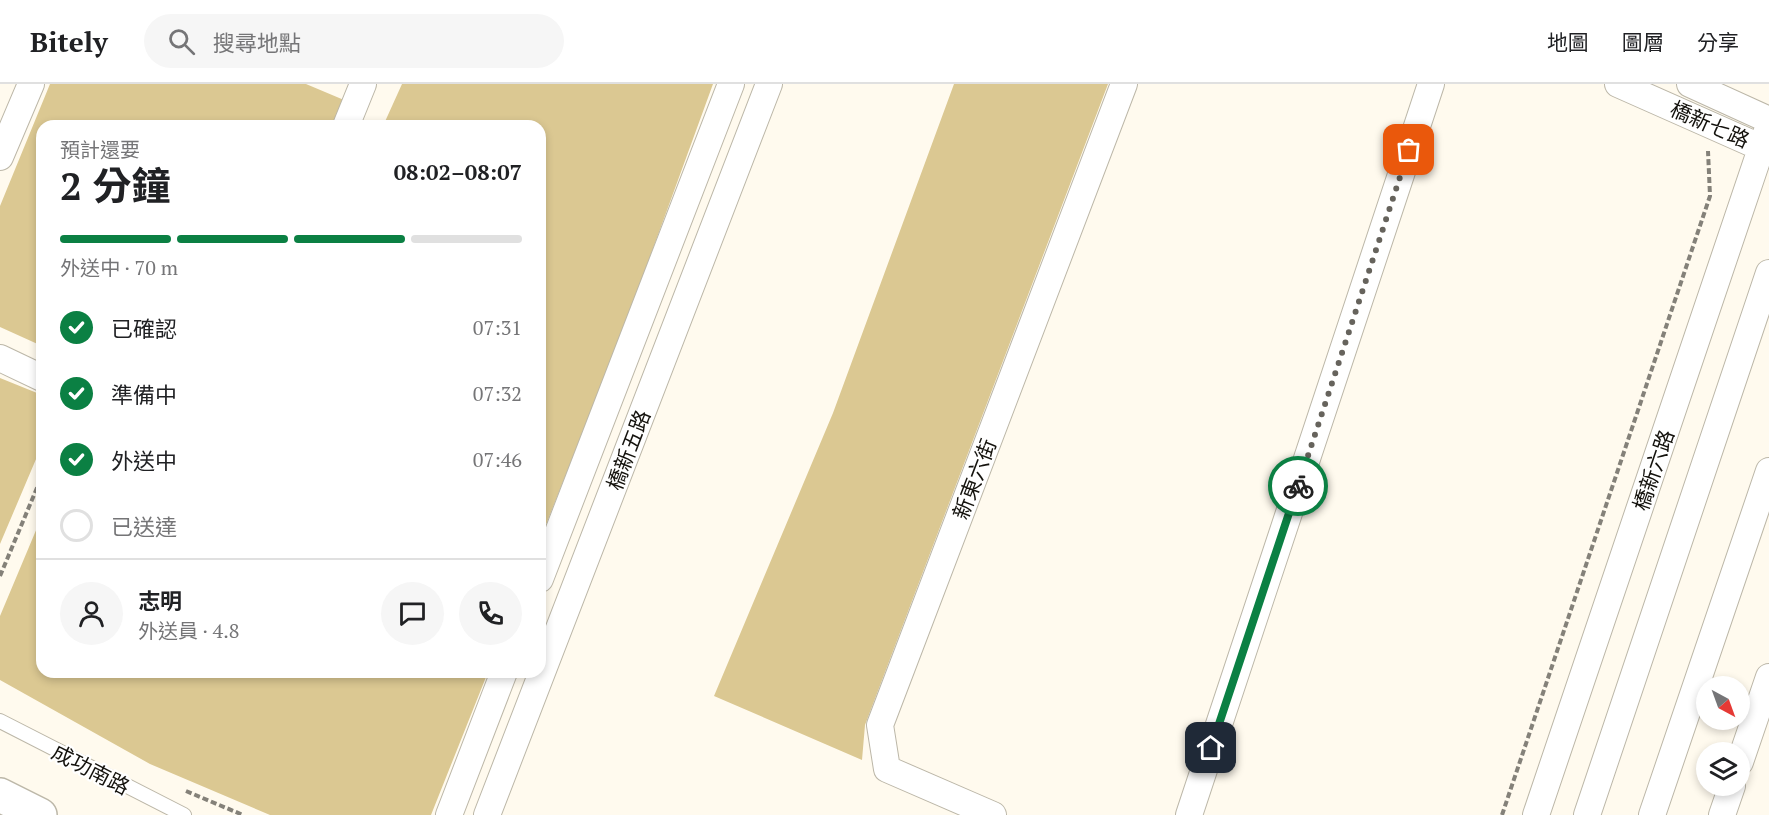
<!DOCTYPE html>
<html lang="zh-TW">
<meta charset="utf-8">
<style>
:root{--surface:#fff;--page:#f6f6f6;--text:#202124;--muted:#757577;--line:#e0e0e0;--accent:#0b8043}
body{margin:0;font-family:"PT Serif","Noto Sans TC",serif;background:var(--page);color:var(--text);height:100vh;display:flex;flex-direction:column;font-size:22px;white-space:nowrap}
*{box-sizing:border-box;margin:0}
p{font-size:20px;color:var(--muted)}
.icon{flex:none;width:33px;height:33px;fill:none;stroke:currentColor;stroke-width:2;stroke-linecap:round;stroke-linejoin:round}
.map{position:relative;flex:1;overflow:hidden}
.side{position:absolute;left:36px;top:36px;width:510px;height:558px;display:flex;flex-direction:column;background:var(--surface);border-radius:18px;box-shadow:0 3px 9px #0003}
.side>*{flex:none}
.needle{width:39px;rotate:139deg}
.tools{position:absolute;left:1696px;top:592px;display:grid;gap:12px}
.tools a{display:grid;place-items:center;width:54px;height:54px;border-radius:50%;background:var(--surface);box-shadow:0 3px 9px #0003;font-size:30px}
.pin{position:absolute;display:grid;place-items:center;width:51px;height:51px;color:#fff;margin:-26px;border-radius:12px;box-shadow:0 3px 9px #0006}
.courier{position:absolute;display:grid;place-items:center;width:60px;height:60px;margin:-30px;border:4px solid #0b8043;border-radius:50%;background:#fff;color:#222;box-shadow:0 2px 8px #0007}
.head em{font-style:normal;font-weight:700}
.head div{display:flex;flex-direction:column-reverse}
.head{display:flex;align-items:center;justify-content:space-between;height:102px;padding:0 24px}
h1{font-size:39px;font-weight:700;line-height:45px}
.bar{display:grid;grid-template-columns:repeat(4,1fr);gap:9px 6px;align-content:center;height:72px;padding:0 24px}
.bar i{height:8px;border-radius:4px;background:var(--line)}
.bar .on{background:var(--accent)}
.bar p{grid-column:span 4}
.line{display:flex;align-items:center;gap:15px;padding:0 24px;border-top:2px solid var(--line)}
.line div{flex:1}
.round{display:grid;place-items:center;flex:none;width:63px;height:63px;border-radius:32px;background:var(--page)}
ol{padding:0 24px;list-style:none}
li{display:flex;align-items:center;gap:18px;height:66px}
li p{margin-inline-start:auto}
li .icon{padding:6px;border-radius:50%;background:var(--accent);color:#fff;stroke-width:4}
li:last-child{color:var(--muted)}
li i{width:33px;height:33px;border:3px solid var(--line);border-radius:50%}
header{display:flex;align-items:center;gap:36px;box-sizing:border-box;height:84px;padding:0 30px;background:var(--surface);border-bottom:2px solid var(--line)}
header strong{font-size:28px}
nav{display:flex;gap:33px;margin-inline-start:auto;font-size:21px}
.search{width:420px;height:54px;background:var(--page);display:flex;align-items:center;gap:15px;box-sizing:border-box;padding:0 21px;border-radius:33px;color:var(--muted);font-size:22px}
.map>svg:first-child{display:block}
.green{fill:#dbc892}
.lines{fill:none;stroke-linecap:round;stroke-linejoin:round}
.lane-casing{stroke:#bcb7a8;stroke-width:16}
.street-casing{stroke:#bcb7a8;stroke-width:28}
.primary-casing{stroke:#bcb7a8;stroke-width:36}
.path{stroke:#848179;stroke-width:4;stroke-dasharray:6 3;stroke-linecap:butt}
.lane{stroke:#fff;stroke-width:14}
.street{stroke:#fff;stroke-width:26}
.primary{stroke:#fff;stroke-width:33}
.done{stroke:#66635c;stroke-width:6;stroke-dasharray:0 10.8}
.route{stroke:#0b8043;stroke-width:8}
.labels{text-anchor:middle;dominant-baseline:central;stroke-width:4.5;stroke-linejoin:round;paint-order:stroke}
.street-label{font-size:21px;fill:#14120d;stroke:#fff}
</style>
<header>
<strong>Bitely</strong>
<div class="search"><svg class="icon" aria-label="search" viewBox="0 0 24 24"><circle cx="10" cy="10" r="6"/><path d="M15 15l6 6"/></svg>搜尋地點</div>
<nav><a>地圖</a><a>圖層</a><a>分享</a></nav>
</header>
<div class="map">
<svg width="1769" height="731" viewBox="0 0 1769 731">
<rect width="100%" height="100%" fill="#fffaee"/>
<!-- green -->
<path class="green" d="M50,0h256l38,16 -12,26h-290v220l-42,-19v-121z
M402,0h311l-86,236 -87,220v-414h-157z
M954,0h154l-243,641 -3,35 -148,-64 119,-283z
M0,294l42,17v50l-42,99z
M42,432v156h446l-57,143h-161l-120,-51 -150,-84v-64z"/>
<g class="lines">
<!-- lane casing -->
<g class="lane-casing">
<path id="lane" d="M0,637l184,94"/>
</g>
<!-- street casing -->
<g class="street-casing">
<path id="street" d="M1618,0l151,67
M1690,0l79,36
M346,42l17,-42
M0,73l31,-73
M0,274l42,20
M540,495l191,-495
M1740,678l29,-85
M449,731l55,-143
M487,731l282,-731
M993,731l-106,-46 -7,-44 244,-641
M1189,731l242,-731
M1536,731l233,-690
M1587,731l182,-542
M1652,731l117,-344
M1722,731l10,-29"/>
</g>
<!-- primary casing -->
<g class="primary-casing">
<path id="primary" d="M0,711l40,20"/>
</g>
<!-- path -->
<path class="path" d="M0,492l42,-100
M186,707l57,24
M1502,731l208,-619 -2,-45"/>
<!-- lane -->
<use href="#lane" class="lane"/>
<!-- street -->
<use href="#street" class="street"/>
<!-- primary -->
<use href="#primary" class="primary"/>
</g>
<g class="lines">
<!-- done -->
<path class="done" d="M1298,402l111,-336"/>
<!-- route -->
<path class="route" d="M1211,664l87,-262"/>
</g>
<g class="labels">
<!-- street labels -->
<g class="street-label">
<text transform="translate(1710 40) rotate(24)">橋新七路</text>
<text transform="translate(628 366) rotate(-69)">橋新五路</text>
<text transform="translate(1653 386) rotate(-71)">橋新六路</text>
<text transform="translate(974 395) rotate(-69)">新東六街</text>
<text transform="translate(91 685) rotate(27)">成功南路</text>
</g>
</g>
</svg>
<div class="tools">
<a><svg class="needle" viewBox="-14 -14 28 28"><path d="M0-13l5 13h-10z" fill="#e53935"/><path d="M0 13l5-13h-10z" fill="#757577"/></svg></a>
<a><svg class="icon" aria-label="layers" viewBox="0 0 24 24"><path d="M12 4l9 5-9 5-9-5zM3 14l9 5 9-5"/></svg></a>
</div>
<div class="pin" style="left:1409px;top:66px;background:#ea580c"><svg class="icon" aria-label="bag" viewBox="0 0 24 24"><path d="M5 8h14l-1 12H6zM9 8a3 3 0 0 1 6 0"/></svg></div>
<div class="pin" style="left:1211px;top:664px;background:#1f2937"><svg class="icon" aria-label="home" viewBox="0 0 24 24"><path d="M3 11l9-7 9 7M6 9v11h12V9"/></svg></div>
<div class="courier" style="left:1298px;top:402px"><svg class="icon" aria-label="bike" viewBox="0 0 24 24"><circle cx="6" cy="16" r="4"/><circle cx="18" cy="16" r="4"/><path d="M6 16l4-8h5l3 8M10 8l3 8H6M13 5h3"/></svg></div>
<section class="side">
<div class="head"><div><h1>2 分鐘</h1><p>預計還要</p></div><em>08:02–08:07</em></div>
<div class="bar"><i class="on"></i><i class="on"></i><i class="on"></i><i></i><p>外送中 · 70 m</p></div>
<ol>
<li><svg class="icon" aria-label="check" viewBox="0 0 24 24"><path d="M5 12l5 5 9-10"/></svg>已確認<p>07:31</p></li>
<li><svg class="icon" aria-label="check" viewBox="0 0 24 24"><path d="M5 12l5 5 9-10"/></svg>準備中<p>07:32</p></li>
<li><svg class="icon" aria-label="check" viewBox="0 0 24 24"><path d="M5 12l5 5 9-10"/></svg>外送中<p>07:46</p></li>
<li><i></i>已送達</li>
</ol>
<div class="line" style="height:108px"><a class="round"><svg class="icon" aria-label="person" viewBox="0 0 24 24"><circle cx="12" cy="8" r="4"/><path d="M4 21q1-7 8-7t8 7"/></svg></a><div><b>志明</b><p>外送員 · 4.8</p></div><a class="round"><svg class="icon" aria-label="chat" viewBox="0 0 24 24"><path d="M4 5h16v11H9l-5 4z"/></svg></a><a class="round"><svg class="icon" aria-label="phone" viewBox="0 0 24 24"><path d="M5 4h4l2 5-3 2q2 4 5 5l2-3 5 2v4C11 20 4 13 5 4z"/></svg></a></div>
</section>
</div>
